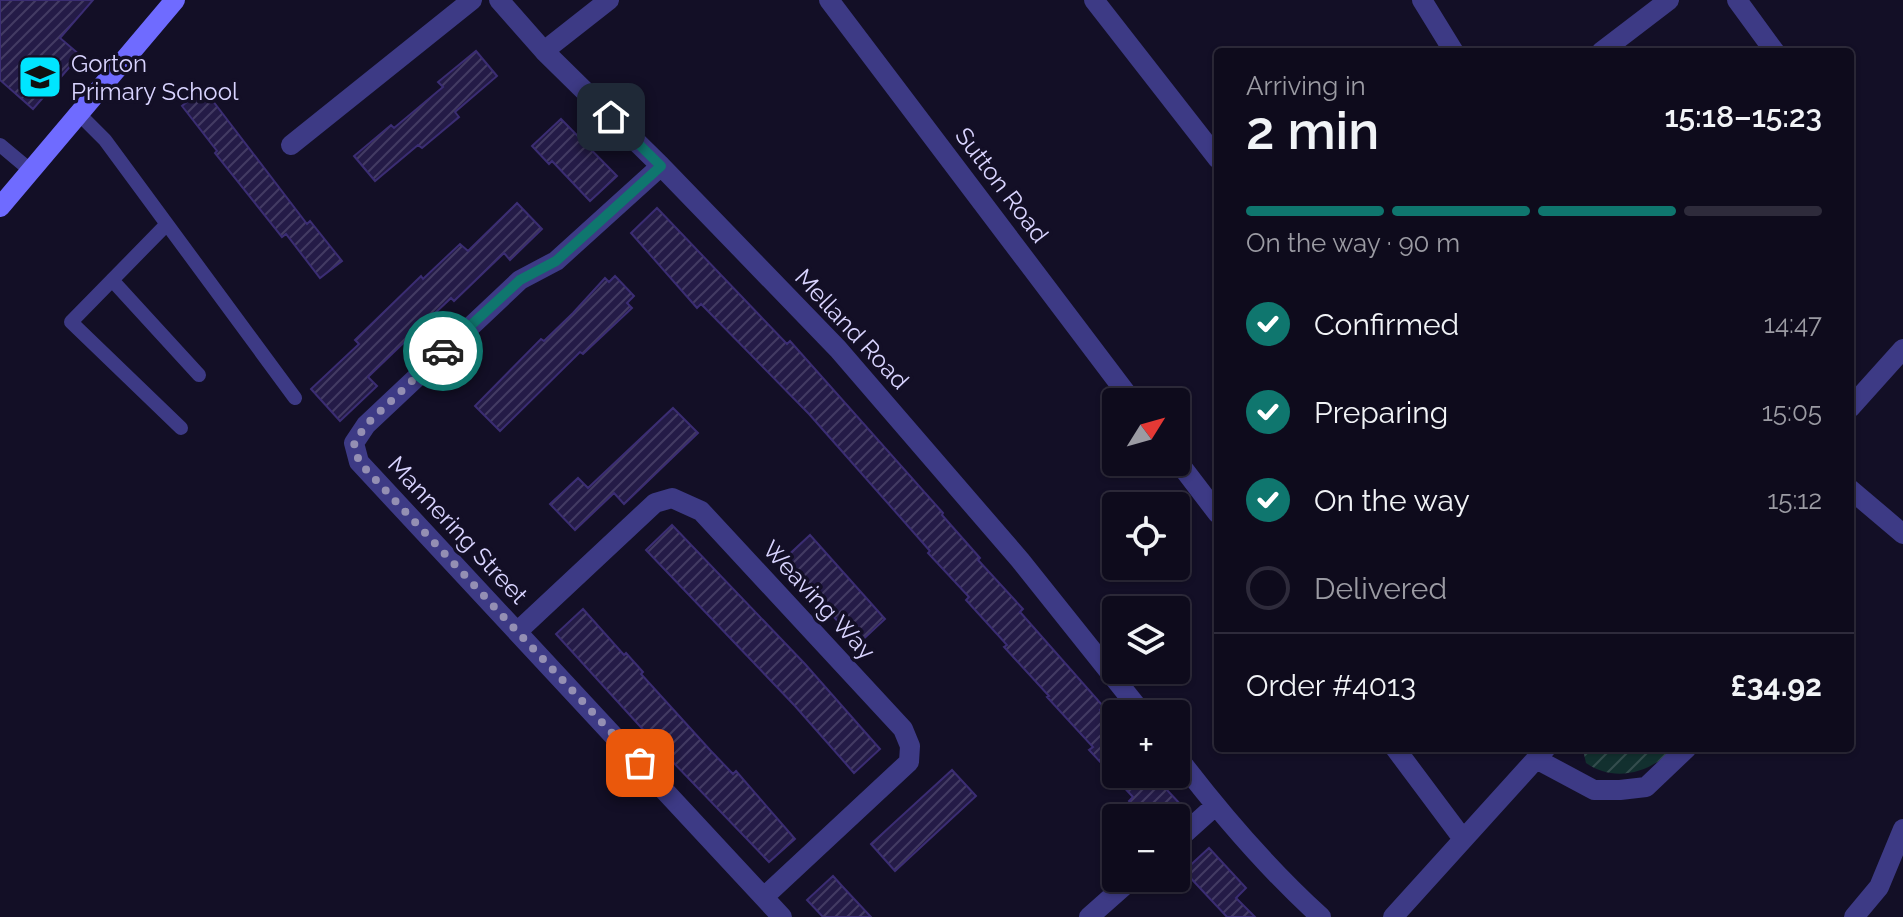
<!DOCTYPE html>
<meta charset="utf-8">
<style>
:root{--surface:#0e0b1c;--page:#1c1929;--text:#f1f3f6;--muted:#9b9ba3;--line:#2e2b3b;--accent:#0f766e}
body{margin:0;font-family:Raleway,sans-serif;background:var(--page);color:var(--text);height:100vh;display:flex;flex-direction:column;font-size:30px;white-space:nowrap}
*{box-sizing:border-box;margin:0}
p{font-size:26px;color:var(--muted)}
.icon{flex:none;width:44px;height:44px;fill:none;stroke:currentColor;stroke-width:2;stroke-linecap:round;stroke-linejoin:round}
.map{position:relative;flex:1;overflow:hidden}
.drawer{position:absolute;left:1214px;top:48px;width:640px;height:704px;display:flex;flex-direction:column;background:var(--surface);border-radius:8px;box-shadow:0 2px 6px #0004,0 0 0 2px var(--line)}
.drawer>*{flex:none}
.needle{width:52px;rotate:53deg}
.buttons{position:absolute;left:1102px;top:388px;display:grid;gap:16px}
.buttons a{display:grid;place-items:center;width:88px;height:88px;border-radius:8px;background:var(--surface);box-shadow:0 2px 6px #0004,0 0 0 2px var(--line);font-size:40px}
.pin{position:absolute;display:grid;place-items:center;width:68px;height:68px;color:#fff;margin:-34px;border-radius:16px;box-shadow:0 4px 12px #0006}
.courier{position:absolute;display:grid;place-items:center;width:80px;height:80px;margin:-40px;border:6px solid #0f766e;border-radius:50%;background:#fff;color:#222;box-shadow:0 2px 10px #0007}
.summary em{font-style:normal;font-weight:600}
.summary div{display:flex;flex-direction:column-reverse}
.summary{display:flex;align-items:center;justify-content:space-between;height:136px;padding:0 32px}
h1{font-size:52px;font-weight:600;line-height:60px}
.bar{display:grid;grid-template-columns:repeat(4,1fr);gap:12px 8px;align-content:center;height:96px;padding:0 32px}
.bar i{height:10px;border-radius:6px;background:var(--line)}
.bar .active{background:var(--accent)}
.bar p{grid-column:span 4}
.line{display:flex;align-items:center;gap:20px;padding:0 32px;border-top:2px solid var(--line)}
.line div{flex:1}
ol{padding:0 32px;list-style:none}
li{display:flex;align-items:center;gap:24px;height:88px}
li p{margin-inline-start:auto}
li .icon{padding:8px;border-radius:50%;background:var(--accent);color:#fff;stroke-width:4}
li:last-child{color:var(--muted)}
li i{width:44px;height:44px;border:4px solid var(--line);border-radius:50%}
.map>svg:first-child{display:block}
.garden{fill:url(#garden-furrows)}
.building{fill:url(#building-hatch);stroke:#3b2d73;stroke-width:2}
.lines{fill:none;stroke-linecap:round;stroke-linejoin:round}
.lane{stroke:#3d3a85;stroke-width:14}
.street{stroke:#3d3a85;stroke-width:20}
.secondary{stroke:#6f6bff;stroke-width:20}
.done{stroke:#948fb3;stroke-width:8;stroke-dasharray:0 14.4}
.route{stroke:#0f766e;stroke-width:10}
.labels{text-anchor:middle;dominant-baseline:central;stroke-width:7;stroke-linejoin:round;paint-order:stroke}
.poi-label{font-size:24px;fill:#d9d4ff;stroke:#130f26;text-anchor:start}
.street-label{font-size:24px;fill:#d9d4ff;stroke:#130f26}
</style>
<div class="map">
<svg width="1903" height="917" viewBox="0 0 1903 917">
<defs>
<pattern id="garden-furrows" width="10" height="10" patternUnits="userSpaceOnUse" patternTransform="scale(2)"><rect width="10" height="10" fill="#12302f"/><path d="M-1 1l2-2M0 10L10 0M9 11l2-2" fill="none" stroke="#344d4e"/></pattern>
<pattern id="building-hatch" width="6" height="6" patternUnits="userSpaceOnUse" patternTransform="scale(2)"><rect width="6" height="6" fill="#241b47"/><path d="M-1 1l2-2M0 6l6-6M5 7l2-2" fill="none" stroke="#433b63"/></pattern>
</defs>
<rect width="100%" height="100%" fill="#130f26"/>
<!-- garden -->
<path class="garden" d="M1585,748h88c-21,25 -59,35 -87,15l-3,-13z"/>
<!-- building -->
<path class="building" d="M0,0h93l-33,38 20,17 -47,54 -33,-29z
M476,51l21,25 -42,36 4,5 -37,31 -4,-3 -43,36 -21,-25 37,-31 3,3 49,-41 -5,-5z
M203,88l104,136 3,-3 32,40 -22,17 -34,-44 -4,3 -67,-84 2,-2 -35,-45z
M561,119l56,57 -27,25 -38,-40 -3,3 -17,-18z
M517,203l25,26 -32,31 -6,-7 -50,48 -3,-3 -56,53 -27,26 9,9 -37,35 -29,-32 48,-45 -4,-4 66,-64 2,3 37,-35 8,7z
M657,208l130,136 3,-3 153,172 -1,2 38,43 -2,2 45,49 -3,3 83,94 -3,4 16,15v49h36l30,32 -13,12h-24l-16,-17 4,-4 -44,-47 4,-3 -46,-50 2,-1 -45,-49 3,-2 -41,-45 3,-3 -41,-44 2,-2 -121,-137 -108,-110 -4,4 -66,-75z
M615,276l19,20 -7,7 5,5 -49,46 -3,-2 -80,79 -25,-25 66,-67 3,2 29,-28 32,-35 4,4z
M673,408l25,25 -74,71 -10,-11 -39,37 -25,-26 28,-26 10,10z
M672,525l133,139 75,85 -26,24 -59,-67 -149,-156z
M810,535l75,84 -27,25 -75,-84z
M583,609l41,46 2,-2 17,19 -2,2 69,76 23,24 3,-3 59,68 -26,23 -101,-105 -112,-123z
M952,770l24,26 -81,75 -24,-27z
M1209,848l37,40 -10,10 19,19h-28l-43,-46z
M833,876l9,10 29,31h-48l-16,-17z"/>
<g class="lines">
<!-- lane -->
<path class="lane" d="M78,113l27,27 190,258
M0,145l30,25
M167,224l-96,98 110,106
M112,280l87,95"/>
<!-- street -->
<path class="street" d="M499,0l45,51 117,115 177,183 182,211 123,154
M829,0l304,402
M1094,0l124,159
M1422,0l32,52
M1737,0l38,52
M544,51l65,-51
M1601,52l68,-52
M291,145l181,-145
M661,166l-105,95 -36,19 -154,145 -12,18 5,19 423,455
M1850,408l53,-59
M1176,459l42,55
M1850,489l53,45
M517,632l138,-129 17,-5 29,13 202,218 7,17 -1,16 -145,135
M1395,748l68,91
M1176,755c44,58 91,113 145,162
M1536,759l58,31h26l26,-3 41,-39
M1176,841l39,-35
M1089,917l44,-39
M1393,917l153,-169
M1854,917l25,-30 24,-58"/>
<!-- secondary -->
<path class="secondary" d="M0,207l175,-207"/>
</g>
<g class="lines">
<!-- done -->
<path class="done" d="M443,351l-77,74 -12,18 5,19 281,301"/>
<!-- route -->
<path class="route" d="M443,351l77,-71 36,-19 105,-95 -50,-49"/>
</g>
<!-- icons -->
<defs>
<g id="school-square" transform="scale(2.3)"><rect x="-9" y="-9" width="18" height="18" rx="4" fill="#00e5ff" stroke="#130f26"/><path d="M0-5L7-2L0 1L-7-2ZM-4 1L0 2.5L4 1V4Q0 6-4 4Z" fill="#111"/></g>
</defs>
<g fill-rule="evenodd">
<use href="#school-square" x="40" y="77"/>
</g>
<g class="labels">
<!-- poi labels -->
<g class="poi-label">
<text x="71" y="63">Gorton<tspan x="71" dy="28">Primary School</tspan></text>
</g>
<!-- street labels -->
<g class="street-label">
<text transform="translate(1002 185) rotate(53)">Sutton Road</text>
<text transform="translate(852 329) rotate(47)">Melland Road</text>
<text transform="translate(458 530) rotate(47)">Mannering Street</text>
<text transform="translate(819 600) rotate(47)">Weaving Way</text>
</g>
</g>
</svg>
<div class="buttons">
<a><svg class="needle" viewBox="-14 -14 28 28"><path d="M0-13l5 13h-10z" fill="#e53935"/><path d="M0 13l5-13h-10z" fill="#9b9ba3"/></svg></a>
<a><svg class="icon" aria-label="locate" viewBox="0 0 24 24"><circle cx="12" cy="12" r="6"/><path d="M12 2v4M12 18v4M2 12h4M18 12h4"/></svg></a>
<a><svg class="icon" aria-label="layers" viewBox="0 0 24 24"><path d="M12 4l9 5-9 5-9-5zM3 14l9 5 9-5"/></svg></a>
<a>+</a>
<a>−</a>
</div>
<div class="pin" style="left:640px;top:763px;background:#ea580c"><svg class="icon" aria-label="bag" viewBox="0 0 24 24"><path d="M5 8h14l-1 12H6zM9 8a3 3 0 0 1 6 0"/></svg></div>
<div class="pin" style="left:611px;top:117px;background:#1f2937"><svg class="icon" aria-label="home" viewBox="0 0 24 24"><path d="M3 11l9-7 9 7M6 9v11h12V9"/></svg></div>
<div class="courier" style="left:443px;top:351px"><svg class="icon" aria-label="car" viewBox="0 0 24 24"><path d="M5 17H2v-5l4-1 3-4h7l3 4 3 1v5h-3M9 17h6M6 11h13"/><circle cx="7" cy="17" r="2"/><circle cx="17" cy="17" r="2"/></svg></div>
<section class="drawer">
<div class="summary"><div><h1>2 min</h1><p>Arriving in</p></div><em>15:18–15:23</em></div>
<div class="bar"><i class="active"></i><i class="active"></i><i class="active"></i><i></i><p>On the way · 90 m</p></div>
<ol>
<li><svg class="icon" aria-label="check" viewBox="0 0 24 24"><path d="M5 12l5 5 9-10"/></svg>Confirmed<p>14:47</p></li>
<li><svg class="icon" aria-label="check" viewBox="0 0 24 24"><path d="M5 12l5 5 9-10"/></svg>Preparing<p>15:05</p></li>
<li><svg class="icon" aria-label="check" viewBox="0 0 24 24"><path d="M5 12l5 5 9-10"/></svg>On the way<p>15:12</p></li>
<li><i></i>Delivered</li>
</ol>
<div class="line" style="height:104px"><div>Order #4013</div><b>£34.92</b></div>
</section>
</div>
